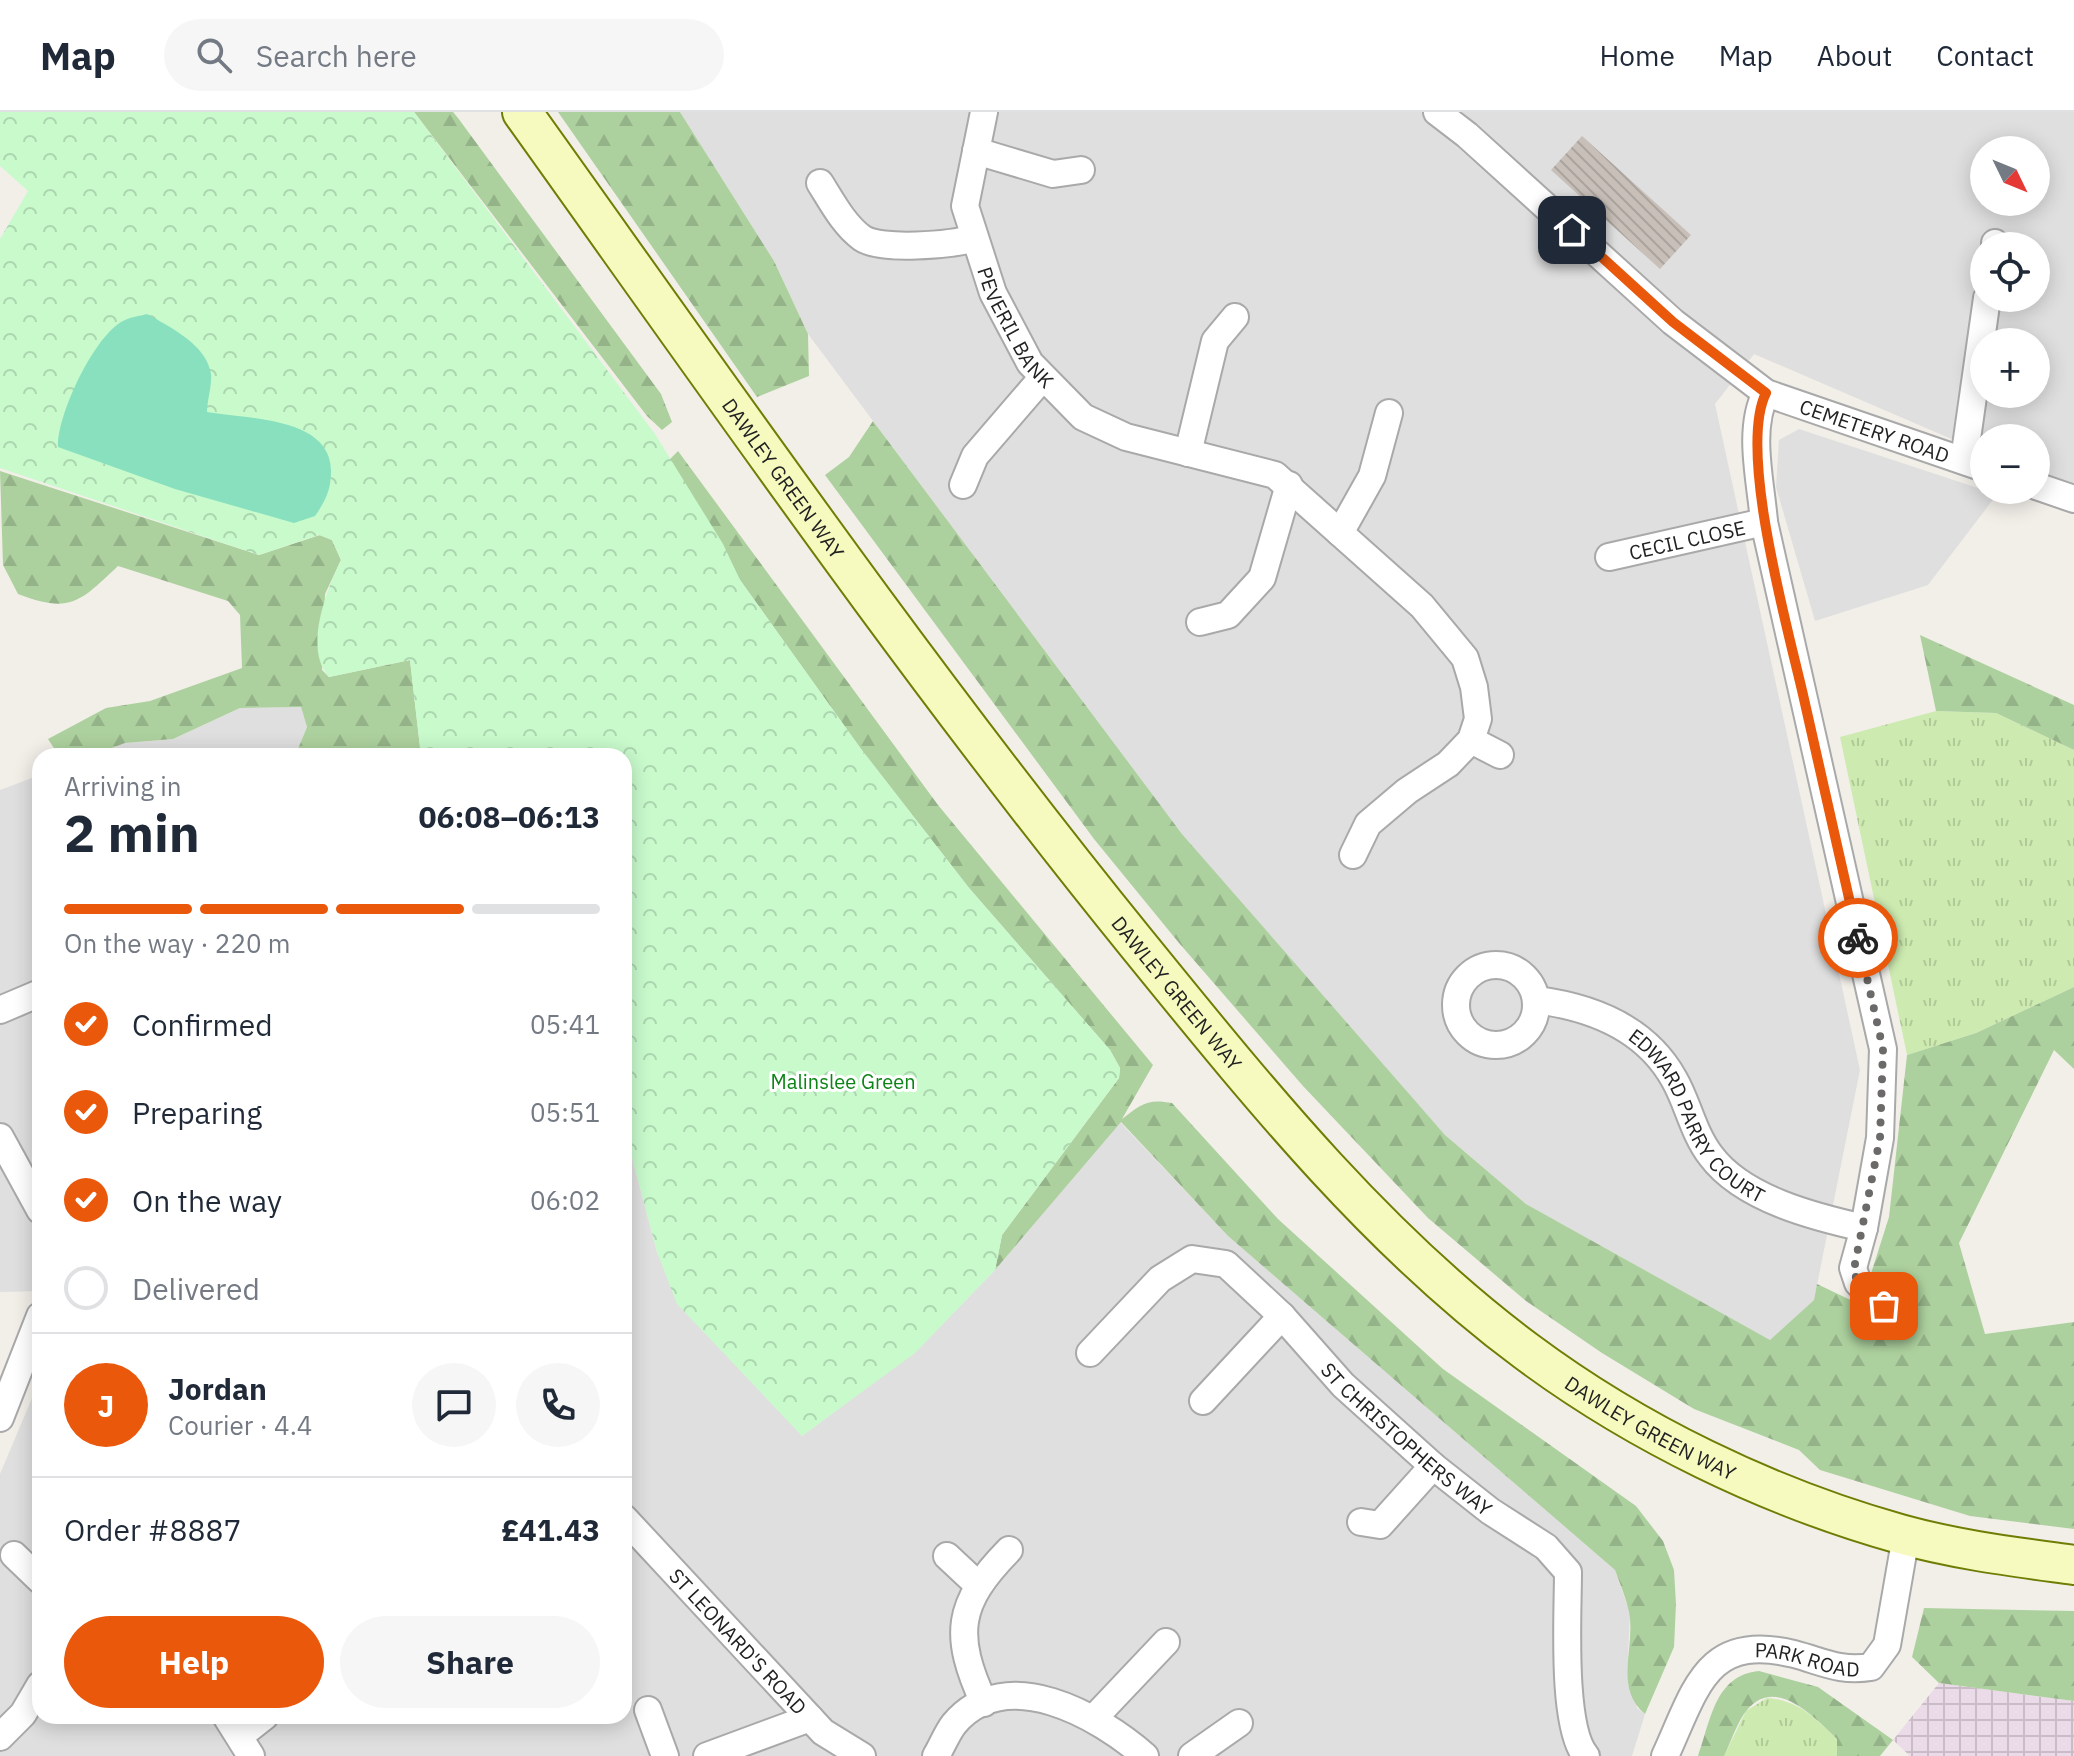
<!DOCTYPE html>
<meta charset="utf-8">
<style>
:root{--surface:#fff;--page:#f6f6f7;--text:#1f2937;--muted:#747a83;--line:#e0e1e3;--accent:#ea580c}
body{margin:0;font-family:"IBM Plex Sans",sans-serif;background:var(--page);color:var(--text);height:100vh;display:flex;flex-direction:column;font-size:30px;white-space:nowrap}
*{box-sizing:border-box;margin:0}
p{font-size:26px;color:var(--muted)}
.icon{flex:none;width:44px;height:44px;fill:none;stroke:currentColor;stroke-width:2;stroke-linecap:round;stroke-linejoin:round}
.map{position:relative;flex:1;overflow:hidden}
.drawer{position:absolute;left:32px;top:636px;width:600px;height:976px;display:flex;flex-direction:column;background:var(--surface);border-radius:24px;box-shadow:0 4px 20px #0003}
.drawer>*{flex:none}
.needle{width:52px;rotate:133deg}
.controls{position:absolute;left:1970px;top:24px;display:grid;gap:16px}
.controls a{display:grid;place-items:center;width:80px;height:80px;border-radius:50%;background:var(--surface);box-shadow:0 4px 20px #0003;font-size:40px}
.pin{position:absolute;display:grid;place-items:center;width:68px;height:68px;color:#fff;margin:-34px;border-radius:16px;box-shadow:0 4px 12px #0006}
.courier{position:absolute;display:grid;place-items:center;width:80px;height:80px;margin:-40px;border:6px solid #ea580c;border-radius:50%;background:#fff;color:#222;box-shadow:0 2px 10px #0007}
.headline em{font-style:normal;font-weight:700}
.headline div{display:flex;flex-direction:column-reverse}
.headline{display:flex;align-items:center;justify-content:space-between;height:136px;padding:0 32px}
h1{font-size:52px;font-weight:700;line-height:60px}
.bar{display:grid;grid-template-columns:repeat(4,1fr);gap:12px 8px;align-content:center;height:96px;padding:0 32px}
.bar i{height:10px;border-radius:6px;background:var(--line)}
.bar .current{background:var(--accent)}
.bar p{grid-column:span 4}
.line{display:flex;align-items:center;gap:20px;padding:0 32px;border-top:2px solid var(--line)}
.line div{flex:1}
.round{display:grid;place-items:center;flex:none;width:84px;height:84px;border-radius:42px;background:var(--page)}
ol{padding:0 32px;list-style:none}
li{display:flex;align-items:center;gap:24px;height:88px}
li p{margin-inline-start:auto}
li .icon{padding:8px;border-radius:50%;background:var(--accent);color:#fff;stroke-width:4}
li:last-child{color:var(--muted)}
li i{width:44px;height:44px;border:4px solid var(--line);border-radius:50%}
.primary-button{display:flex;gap:16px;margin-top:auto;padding:16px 32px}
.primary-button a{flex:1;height:92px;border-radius:48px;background:var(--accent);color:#fff;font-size:32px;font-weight:700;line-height:92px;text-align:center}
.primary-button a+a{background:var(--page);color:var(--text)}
header{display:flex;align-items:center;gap:48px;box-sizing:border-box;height:112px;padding:0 40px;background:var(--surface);border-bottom:2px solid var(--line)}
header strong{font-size:38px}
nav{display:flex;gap:44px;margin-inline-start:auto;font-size:28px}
.search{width:560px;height:72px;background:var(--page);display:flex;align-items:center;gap:20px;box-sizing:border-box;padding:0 28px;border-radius:44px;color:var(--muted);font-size:30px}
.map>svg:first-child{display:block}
.residential{fill:#e0dfdf;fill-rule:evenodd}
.industrial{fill:url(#industrial-grid)}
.grass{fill:url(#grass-tufts)}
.forest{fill:url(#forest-firs)}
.park{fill:url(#park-crowns)}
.pitch{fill:#88e0be}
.building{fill:url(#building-back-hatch)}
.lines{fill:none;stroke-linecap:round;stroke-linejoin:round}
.street-casing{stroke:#a9a9a9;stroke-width:30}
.secondary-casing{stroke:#707d05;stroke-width:42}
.street{stroke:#fff;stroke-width:26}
.secondary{stroke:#f7fabf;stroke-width:38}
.done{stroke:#6b6a68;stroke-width:8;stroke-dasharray:0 14.4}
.route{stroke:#ea580c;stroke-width:10}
.labels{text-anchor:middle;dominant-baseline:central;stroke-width:6;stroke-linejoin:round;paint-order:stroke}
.street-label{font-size:20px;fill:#222;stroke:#fff}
.park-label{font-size:20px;fill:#0c8416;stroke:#fff}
</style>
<header>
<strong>Map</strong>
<div class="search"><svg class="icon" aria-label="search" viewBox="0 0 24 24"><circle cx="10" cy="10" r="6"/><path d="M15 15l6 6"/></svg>Search here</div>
<nav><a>Home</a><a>Map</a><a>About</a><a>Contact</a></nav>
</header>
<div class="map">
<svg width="2074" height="1644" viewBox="0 0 2074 1644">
<defs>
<pattern id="industrial-grid" width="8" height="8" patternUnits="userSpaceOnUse" patternTransform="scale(2)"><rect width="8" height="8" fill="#ebdbe8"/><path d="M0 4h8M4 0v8" fill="none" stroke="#c9bcc7"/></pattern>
<pattern id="grass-tufts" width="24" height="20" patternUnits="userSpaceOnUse" patternTransform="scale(2)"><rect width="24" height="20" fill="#cdebb0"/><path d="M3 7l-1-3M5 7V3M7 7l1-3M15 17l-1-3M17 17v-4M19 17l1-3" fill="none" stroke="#b0c997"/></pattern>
<pattern id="forest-firs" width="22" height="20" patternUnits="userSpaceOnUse" patternTransform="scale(2)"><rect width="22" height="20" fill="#add19e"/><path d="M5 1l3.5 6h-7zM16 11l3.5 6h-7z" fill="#95b388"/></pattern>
<pattern id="park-crowns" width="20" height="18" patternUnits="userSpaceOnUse" patternTransform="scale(2)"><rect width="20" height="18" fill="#c8facc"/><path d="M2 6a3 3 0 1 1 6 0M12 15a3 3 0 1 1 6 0" fill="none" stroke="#acd6af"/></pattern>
<pattern id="building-back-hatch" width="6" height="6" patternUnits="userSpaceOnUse" patternTransform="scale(2)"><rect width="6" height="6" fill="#c7bfb8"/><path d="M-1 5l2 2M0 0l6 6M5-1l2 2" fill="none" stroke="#aba49e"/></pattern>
</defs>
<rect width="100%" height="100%" fill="#f2efe9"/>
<!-- residential -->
<path class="residential" d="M680,0h1394v380l-38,-17v-37h-52v15l-230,-99 -39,50 145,666 -46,230 -43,41 -245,-137 -81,-69 -89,-99 -174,-202 -374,-500 -34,-73zM1984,38h52v52h-52zM1984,134h52v52h-52zM1984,230h52v52h-52z
M1799,317l185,61 14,3 -70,92 -113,36 -39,-134 3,-47z
M301,595l6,20 -12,29h-204l34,-13 48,-4 67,-31z
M40,663v516l-40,1v-502z
M1120,1010l108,114 387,334 15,44 -2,42 9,52 8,6 -13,42h-1632v-282l40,-95v337h584v-575l5,5 28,106 145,184 113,-84 80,-82z"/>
<!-- industrial -->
<path class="industrial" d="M1939,1571l135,18v55h-164l-17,-16z"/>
<!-- grass -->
<path class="grass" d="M1936,599l60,2 78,37v237l-98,46 -69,22 -67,-318z
M1767,1586c32,2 48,20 70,41v17h-113l22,-45z"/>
<!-- forest -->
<path class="forest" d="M414,0h39l5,6 203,276 11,28 -10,8 -15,-14z
M558,0h122l94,149 34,73 1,42 -52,21z
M873,309l309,413 263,301 81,69 244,136 44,-40 3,-16 44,21 28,-88 18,-162 69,-22 98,-46v82l-20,-19 -95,193 26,91 89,-12v207l-104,-13 -150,-46 -21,-20 -105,-41 -92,-56 -76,-52 -98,-83 -125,-132 -124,-143 -85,-104 -269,-364 24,-18z
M678,339l260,354 215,260 -31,54c18,-14 25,-21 50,-16l106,116 165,150 193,137 27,35 11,29 2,34 -2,43 -29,67c-32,-27 -9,-67 -16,-102 -3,-14 -9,-28 -14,-42l-387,-334 -107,-114 -126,148 7,-35 117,-157 1,-10 -10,-18 -141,-162 -108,-139 -121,-169 -28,-53 -172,64z
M0,359l259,84 61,-20 12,5 9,20 -16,34 -3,76 7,7 81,-17 11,96h-126l12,-29 -6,-20 -61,1 -67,31 -48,4 -34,13h-32l-11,-17 58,-31 44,-7 92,-33 -2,-53 -12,-14 -110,-35c-38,36 -48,48 -100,28l-15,-29z
M1920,523l154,70v45l-78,-37 -60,-2z
M1924,1496l150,3v90l-135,-18 -27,-26z
M1759,1559l59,16 75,53 -13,16h-43v-17c-22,-21 -61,-64 -90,-29 -10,12 -16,32 -23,46h-26c13,-36 17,-81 61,-85z"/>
<!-- park -->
<path class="park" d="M0,0h414l241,322 68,110 17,36 121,169 108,139 141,162 10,18 -1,10 -117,157 -7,35 -80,83 -113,83 -125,-132 -20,-52 -28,-106 -5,-5v-385h-203l-11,-96 -81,17c-26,-28 -2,-88 12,-117l-9,-20 -13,-5 -60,20 -259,-87v-229l28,-48 -28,-25z"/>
<!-- pitch -->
<path class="pitch" d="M147,202c23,13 60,31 64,60 1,12 -4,27 -4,38 38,7 123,4 124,58 0,20 -5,30 -16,46l-21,7 -119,-34 -117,-42c-1,-32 36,-111 65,-126 7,-4 17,-5 24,-7z"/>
<!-- building -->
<path class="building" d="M1582,24l109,99 -31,34 -109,-99z"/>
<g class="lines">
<!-- street casing -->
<g class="street-casing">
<g id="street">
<path id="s1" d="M984,0l-19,94 28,87 37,70 53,54 43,20 149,38 147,131 43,52 9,29 4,32 -7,21 -23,24 -41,27 -39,33 -15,31"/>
<path id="s2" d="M1437,0l30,23 206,187 93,71 218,75"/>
<path d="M976,39l77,23 28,-4"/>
<path d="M820,71c12,19 24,42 42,55 18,13 90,7 112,0"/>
<path d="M1995,134v-3"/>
<path d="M1766,281c-19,37 -5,89 -2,129l119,527 -3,89 -16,90 -11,40 5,15 26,23"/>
<path d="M1188,341l27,-112 20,-24"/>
<path d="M1964,348l23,-162"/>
<path d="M963,373l12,-29 68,-79"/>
<path d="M2036,374l38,13"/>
<path d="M1340,421l32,-57 17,-63"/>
<path id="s3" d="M1609,445l155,-35"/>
<path d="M1200,510l28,-7 34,-37 27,-93"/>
<path d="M1471,628l29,15"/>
<circle cx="1496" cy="893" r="40"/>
<path id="s4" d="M1536,888c55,7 109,27 138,79 14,24 19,54 37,77 32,43 104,61 153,72"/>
<path d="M0,898l40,-17"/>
<path d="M0,1025l40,73"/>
<path id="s5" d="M1090,1241l70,-74 32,-20 34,5 56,52 61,69 90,81 57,45 56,36 22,25c0,40 -7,155 18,184"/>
<path d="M1203,1289l79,-85"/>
<path d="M0,1306l40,-102"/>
<path id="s6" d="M624,1406l199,214 39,24"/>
<path d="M1361,1410l19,3 53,-59"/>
<path d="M14,1443l26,25"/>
<path d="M947,1444l31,29"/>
<path d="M984,1591c-31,-68 -28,-99 25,-153"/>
<path d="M648,1598l17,46"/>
<path d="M226,1604l25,40"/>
<path d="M1094,1606l72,-76"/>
<path d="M241,1623l24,-19"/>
<path d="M0,1625l23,-23 17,-29"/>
<path d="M707,1644l103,-38"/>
<path d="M936,1644c6,-10 11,-23 18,-32 52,-62 145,-8 191,32"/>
<path d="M1192,1644l47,-33"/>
<path id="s7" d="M1665,1644c31,-67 41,-124 129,-102 30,8 46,18 77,13l16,-22 19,-109"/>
</g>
</g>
<!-- secondary casing -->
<g class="secondary-casing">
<g id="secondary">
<path id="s8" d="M522,0c201,281 398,565 616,833 118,145 237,294 388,406 110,82 242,146 374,183 57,16 116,23 174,31"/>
</g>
</g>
<!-- street -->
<use href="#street" class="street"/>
<!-- secondary -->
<use href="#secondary" class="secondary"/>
</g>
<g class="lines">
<!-- done -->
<path class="done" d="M1858,826l25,111 -3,89 -27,136 31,32"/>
<!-- route -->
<path class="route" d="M1572,118l101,92 93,71c-29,58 23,239 38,306 18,80 36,159 54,239"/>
</g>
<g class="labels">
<!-- street labels -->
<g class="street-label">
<text stroke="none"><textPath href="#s1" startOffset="228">PEVERIL BANK</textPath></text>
<text stroke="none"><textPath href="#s2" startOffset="548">CEMETERY ROAD</textPath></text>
<text stroke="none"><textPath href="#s8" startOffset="450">DAWLEY GREEN WAY</textPath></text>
<text stroke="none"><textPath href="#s3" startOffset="80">CECIL CLOSE</textPath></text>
<text stroke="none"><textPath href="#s8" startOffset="1098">DAWLEY GREEN WAY</textPath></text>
<text stroke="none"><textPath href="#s4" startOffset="210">EDWARD PARRY COURT</textPath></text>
<text stroke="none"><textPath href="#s8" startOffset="1746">DAWLEY GREEN WAY</textPath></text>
<text stroke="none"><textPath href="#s5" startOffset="426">ST CHRISTOPHERS WAY</textPath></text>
<text stroke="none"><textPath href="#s6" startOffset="168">ST LEONARD'S ROAD</textPath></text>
<text stroke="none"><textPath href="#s7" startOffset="202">PARK ROAD</textPath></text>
</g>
<!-- park labels -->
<g class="park-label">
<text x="843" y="969">Malinslee Green</text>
</g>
</g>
</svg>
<div class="controls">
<a><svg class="needle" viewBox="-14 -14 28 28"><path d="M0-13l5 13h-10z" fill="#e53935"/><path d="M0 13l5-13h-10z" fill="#747a83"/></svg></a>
<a><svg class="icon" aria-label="locate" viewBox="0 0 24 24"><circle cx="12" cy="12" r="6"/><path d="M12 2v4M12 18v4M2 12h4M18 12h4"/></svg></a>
<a>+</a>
<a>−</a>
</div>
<div class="pin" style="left:1884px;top:1194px;background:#ea580c"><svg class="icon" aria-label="bag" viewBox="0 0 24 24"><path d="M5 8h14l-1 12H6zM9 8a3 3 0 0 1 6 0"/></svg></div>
<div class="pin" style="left:1572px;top:118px;background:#1f2937"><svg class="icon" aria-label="home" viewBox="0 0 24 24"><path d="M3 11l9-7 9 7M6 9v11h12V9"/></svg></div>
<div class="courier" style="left:1858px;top:826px"><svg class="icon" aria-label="bike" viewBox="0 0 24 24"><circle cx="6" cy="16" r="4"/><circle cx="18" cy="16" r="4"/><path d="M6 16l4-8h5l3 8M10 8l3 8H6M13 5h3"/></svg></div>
<section class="drawer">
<div class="headline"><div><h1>2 min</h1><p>Arriving in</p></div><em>06:08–06:13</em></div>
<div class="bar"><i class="current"></i><i class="current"></i><i class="current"></i><i></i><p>On the way · 220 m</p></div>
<ol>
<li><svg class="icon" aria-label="check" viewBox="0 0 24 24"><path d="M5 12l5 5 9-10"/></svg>Confirmed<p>05:41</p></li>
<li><svg class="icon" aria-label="check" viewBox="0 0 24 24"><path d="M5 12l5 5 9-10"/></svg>Preparing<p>05:51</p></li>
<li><svg class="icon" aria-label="check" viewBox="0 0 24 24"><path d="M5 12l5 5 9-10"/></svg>On the way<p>06:02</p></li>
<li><i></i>Delivered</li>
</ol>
<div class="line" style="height:144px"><b class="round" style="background:var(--accent);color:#fff">J</b><div><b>Jordan</b><p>Courier · 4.4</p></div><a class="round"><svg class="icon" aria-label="chat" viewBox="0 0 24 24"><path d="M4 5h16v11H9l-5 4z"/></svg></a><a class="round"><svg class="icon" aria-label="phone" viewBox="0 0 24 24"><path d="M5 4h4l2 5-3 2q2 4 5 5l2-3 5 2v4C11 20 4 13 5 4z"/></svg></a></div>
<div class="line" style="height:104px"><div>Order #8887</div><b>£41.43</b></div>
<div class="primary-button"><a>Help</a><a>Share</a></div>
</section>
</div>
